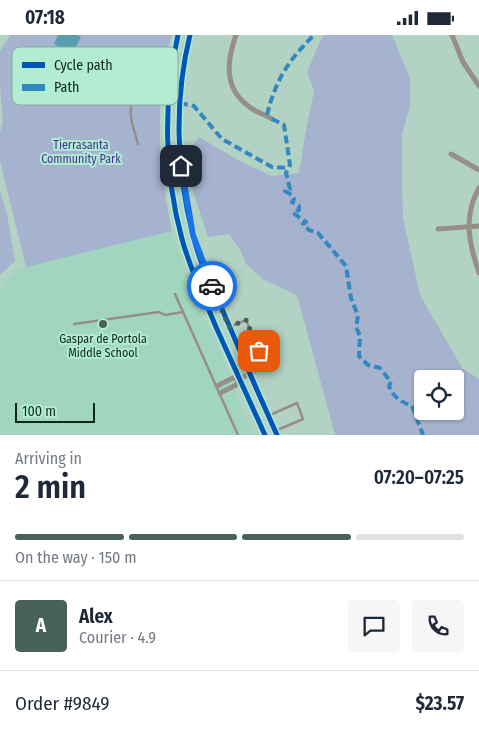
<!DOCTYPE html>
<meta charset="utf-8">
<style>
:root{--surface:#fff;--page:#f6f6f7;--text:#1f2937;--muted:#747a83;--line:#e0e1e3;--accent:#486257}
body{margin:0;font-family:"Fira Sans Condensed",sans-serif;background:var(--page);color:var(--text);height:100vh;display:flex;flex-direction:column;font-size:19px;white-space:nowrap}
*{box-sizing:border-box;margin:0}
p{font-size:16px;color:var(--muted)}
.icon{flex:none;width:28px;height:28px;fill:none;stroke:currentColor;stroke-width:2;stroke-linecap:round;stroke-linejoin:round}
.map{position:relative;height:400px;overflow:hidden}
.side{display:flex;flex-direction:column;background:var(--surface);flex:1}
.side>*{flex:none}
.fabs{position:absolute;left:414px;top:335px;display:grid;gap:10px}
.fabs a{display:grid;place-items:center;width:50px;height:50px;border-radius:5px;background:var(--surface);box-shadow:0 1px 4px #0004;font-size:25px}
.scale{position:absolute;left:15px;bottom:12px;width:80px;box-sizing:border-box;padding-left:5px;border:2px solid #0f261d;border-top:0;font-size:14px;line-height:18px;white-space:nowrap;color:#0f261d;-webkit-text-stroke:4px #b2ecd3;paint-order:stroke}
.pin{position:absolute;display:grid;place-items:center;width:42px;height:42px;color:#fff;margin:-21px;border-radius:10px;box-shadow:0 2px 8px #0006}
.courier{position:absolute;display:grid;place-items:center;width:50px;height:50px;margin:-25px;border:4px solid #1a73e8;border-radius:50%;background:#fff;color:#222;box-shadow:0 1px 6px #0007}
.head em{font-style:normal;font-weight:600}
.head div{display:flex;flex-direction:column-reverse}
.head{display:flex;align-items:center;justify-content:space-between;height:85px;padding:0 15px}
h1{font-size:32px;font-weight:600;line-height:38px}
.bar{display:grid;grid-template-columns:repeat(4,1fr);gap:8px 5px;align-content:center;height:60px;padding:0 15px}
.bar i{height:6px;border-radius:4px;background:var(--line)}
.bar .current{background:var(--accent)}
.bar p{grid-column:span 4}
.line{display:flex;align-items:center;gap:12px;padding:0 15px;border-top:1px solid var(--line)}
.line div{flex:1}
.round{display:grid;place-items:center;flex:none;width:52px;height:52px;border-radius:5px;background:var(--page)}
.status{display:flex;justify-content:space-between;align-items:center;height:35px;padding:0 25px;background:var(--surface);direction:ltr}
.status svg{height:14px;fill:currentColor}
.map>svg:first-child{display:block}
.built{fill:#a2d5bf}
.green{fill:#a6b3ce;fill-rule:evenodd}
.water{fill:#589eb0}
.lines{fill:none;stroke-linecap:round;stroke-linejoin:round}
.service{stroke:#958f88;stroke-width:2.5}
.minor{stroke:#958f88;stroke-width:5}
.secondary{stroke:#95988e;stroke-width:7}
.quiet{stroke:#3388bf;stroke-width:4;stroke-dasharray:8 4;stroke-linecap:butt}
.cycleway-casing{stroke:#b2ecd3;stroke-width:8}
.cycleway{stroke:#0057b8;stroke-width:5}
.done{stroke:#486257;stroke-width:5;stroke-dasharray:0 9}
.route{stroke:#1a73e8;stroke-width:6}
.poi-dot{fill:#486257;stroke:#b2ecd3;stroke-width:2}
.labels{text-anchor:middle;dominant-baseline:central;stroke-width:4;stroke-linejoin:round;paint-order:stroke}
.park-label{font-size:12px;fill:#453391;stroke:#b2ecd3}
.poi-label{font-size:12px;fill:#0f261d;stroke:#b2ecd3}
.key{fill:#b2ecd3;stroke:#81b19c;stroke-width:1}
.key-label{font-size:14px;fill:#0f261d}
</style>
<div class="status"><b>07:18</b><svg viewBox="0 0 49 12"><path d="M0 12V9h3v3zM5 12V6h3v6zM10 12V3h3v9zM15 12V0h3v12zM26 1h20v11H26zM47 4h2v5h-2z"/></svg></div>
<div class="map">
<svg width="479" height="400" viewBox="0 0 479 400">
<rect width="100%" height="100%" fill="#b2d2c4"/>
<!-- built -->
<path class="built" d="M172,196l22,67 26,52 33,85h-253v-146l13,-16 13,-6z"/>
<!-- green -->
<path class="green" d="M10,0h162c-4,10 -4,20 -6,30 -12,54 -5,112 6,166l-146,36 -26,-106v-28l3,-11 -3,-36v-35z
M325,0h67l18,43v28l-8,28v50l1,34 17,77 42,73 17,11v56h-144l-38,-140 -33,-15 -18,-16 -5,-13 -12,-17 -21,3 -17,-52 -1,-37 9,-11 37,22 36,17 27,-3 7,-43 8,-39 -7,-19 13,-31zM422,344h33v32h-33z
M0,156l7,23 8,47 -15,14z"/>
<!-- water -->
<path class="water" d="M58,0h19l4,2 -9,17 -18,-10z"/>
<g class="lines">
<!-- service -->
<path class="service" d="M109,27l32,20
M138,109c-2,-8 -6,-18 -7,-27 -2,-24 12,-47 38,-43
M213,251l21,-8
M175,259l63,141
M74,289l85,-12 6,3 18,-3
M232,291l14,-6 19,47 -14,6
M270,380l27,-12 6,16 -28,12"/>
<!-- minor -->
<path class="minor" d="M236,0c-10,28 -12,55 15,73 6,5 14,6 21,11
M452,0l11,27 16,24
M451,119l28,16
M479,153c-16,28 -10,56 0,85
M438,194l41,-3
M217,351l16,-8 6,1 11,-5
M220,358l16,-8 3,-6"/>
<!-- secondary -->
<path class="secondary" d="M178,0c-15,66 -14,138 4,204 8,30 22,59 34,88 16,36 33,72 49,108
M190,0c-16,65 -14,135 3,200 6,26 18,50 29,74 18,42 36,84 55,126"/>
<!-- quiet -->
<path class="quiet" d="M180,68l14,3 28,33 50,28 17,1
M267,80c9,-36 21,-54 47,-80
M272,84l12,6 6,40 -4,8 4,16 -5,2 7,4 2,4 -2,3 7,4v4l-6,3 13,9 -3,2 6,6 9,3 28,33 5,32 7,18 -2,11 4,9 -1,20 9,9 12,3 11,14 -2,4c4,11 12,16 23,20l11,29"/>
<!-- cycleway casing -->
<g class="cycleway-casing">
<path id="cycleway" d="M178,0c-15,66 -14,138 4,204 8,30 22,59 34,88 16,36 33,72 49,108
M190,0c-16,65 -14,135 3,200 6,26 18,50 29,74 18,42 36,84 55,126"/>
</g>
<!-- cycleway -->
<use href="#cycleway" class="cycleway"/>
</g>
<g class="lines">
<!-- done -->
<path class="done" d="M212,251l17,41 17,-7 13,31"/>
<!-- route -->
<path class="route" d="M181,131l12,69 19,51"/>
</g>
<!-- markers -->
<circle class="poi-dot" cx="103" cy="289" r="5"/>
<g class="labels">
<!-- park labels -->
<g class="park-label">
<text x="81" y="110">Tierrasanta<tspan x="81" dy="14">Community Park</tspan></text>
</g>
<!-- poi labels -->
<g class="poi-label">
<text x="103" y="304">Gaspar de Portola<tspan x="103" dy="14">Middle School</tspan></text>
</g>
</g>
<!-- legend -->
<rect x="12" y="12" width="166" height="58" rx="8" class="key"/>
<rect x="22" y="27" width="23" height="6" fill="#0057b8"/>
<rect x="22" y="49" width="23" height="7" fill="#3388bf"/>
<g class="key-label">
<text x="54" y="35">Cycle path</text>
<text x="54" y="57">Path</text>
</g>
</svg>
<div class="fabs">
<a><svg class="icon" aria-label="locate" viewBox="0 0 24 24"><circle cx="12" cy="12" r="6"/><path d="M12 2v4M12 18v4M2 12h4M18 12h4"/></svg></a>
</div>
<div class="scale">100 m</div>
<div class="pin" style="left:259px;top:316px;background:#ea580c"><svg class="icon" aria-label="bag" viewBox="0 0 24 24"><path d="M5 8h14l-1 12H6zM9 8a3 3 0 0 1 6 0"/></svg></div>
<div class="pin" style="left:181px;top:131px;background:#1f2937"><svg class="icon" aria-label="home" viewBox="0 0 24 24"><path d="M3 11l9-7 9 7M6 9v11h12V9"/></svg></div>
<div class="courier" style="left:212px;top:251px"><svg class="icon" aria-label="car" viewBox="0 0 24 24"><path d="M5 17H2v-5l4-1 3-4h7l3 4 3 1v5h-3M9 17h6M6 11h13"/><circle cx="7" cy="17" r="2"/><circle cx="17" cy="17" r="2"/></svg></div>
</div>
<section class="side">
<div class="head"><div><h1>2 min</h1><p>Arriving in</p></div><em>07:20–07:25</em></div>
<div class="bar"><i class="current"></i><i class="current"></i><i class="current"></i><i></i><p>On the way · 150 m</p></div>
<div class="line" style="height:90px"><b class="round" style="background:var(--accent);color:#fff">A</b><div><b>Alex</b><p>Courier · 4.9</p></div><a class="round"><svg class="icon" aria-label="chat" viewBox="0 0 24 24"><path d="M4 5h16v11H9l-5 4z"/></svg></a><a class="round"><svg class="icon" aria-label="phone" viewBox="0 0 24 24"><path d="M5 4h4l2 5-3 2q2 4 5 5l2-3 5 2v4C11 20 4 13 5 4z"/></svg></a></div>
<div class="line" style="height:65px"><div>Order #9849</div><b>$23.57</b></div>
</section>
